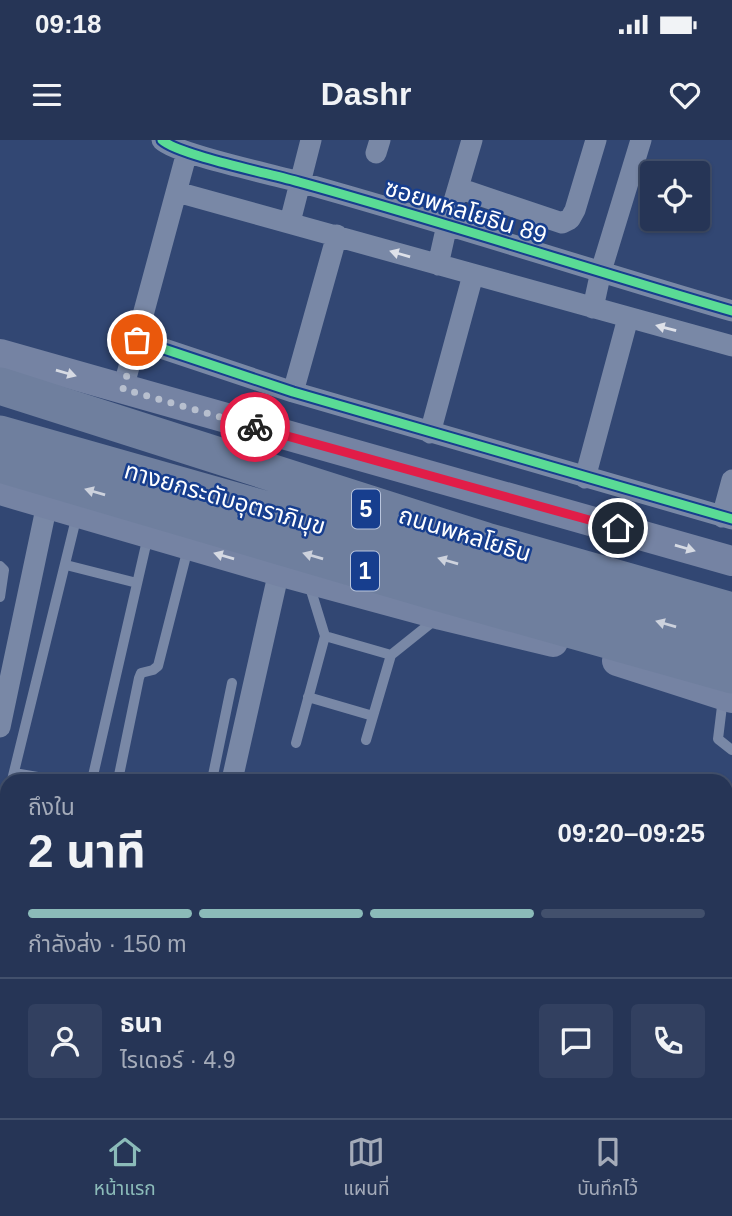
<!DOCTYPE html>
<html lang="th">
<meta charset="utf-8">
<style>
:root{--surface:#263556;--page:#324060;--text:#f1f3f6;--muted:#a4abb9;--line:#42506c;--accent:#8bbbb9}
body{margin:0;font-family:Helvetica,"Noto Sans Thai",sans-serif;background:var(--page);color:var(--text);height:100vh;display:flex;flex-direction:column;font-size:26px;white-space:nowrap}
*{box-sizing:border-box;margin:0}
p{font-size:23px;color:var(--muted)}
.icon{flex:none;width:38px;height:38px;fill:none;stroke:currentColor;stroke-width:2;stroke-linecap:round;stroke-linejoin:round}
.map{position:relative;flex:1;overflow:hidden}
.sheet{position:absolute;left:0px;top:634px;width:733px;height:345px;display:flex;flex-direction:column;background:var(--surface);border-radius:21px 21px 0 0;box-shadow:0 2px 5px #0004,0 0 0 2px var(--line)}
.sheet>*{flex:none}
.buttons{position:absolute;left:640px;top:21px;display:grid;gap:14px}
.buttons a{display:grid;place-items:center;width:70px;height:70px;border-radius:7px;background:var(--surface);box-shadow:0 2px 5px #0004,0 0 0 2px var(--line);font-size:35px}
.pin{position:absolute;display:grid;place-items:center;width:60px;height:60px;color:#fff;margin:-30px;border:4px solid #fff;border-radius:50%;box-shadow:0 2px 7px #0007}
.courier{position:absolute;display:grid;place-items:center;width:70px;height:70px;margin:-35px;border:5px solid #e11d48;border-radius:50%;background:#fff;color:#222;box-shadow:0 2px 9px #0007}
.summary em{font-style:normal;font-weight:700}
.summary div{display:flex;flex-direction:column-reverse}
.summary{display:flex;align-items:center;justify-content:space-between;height:119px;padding:0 28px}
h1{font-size:46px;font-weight:700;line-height:52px}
.bar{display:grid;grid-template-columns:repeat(4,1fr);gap:10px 7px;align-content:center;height:84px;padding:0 28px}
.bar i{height:9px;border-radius:5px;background:var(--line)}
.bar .on{background:var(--accent)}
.bar p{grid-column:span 4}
.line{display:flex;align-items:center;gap:18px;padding:0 28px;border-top:2px solid var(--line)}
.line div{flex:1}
.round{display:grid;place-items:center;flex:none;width:74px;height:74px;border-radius:7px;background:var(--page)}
.status{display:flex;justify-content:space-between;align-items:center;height:49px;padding:0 35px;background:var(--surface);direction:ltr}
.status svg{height:19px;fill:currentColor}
header{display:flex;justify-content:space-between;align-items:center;height:91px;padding:0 28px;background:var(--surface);font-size:32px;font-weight:700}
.tab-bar{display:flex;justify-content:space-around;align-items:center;height:98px;border-top:2px solid var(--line);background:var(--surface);font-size:19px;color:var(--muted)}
.tab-bar a{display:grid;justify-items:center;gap:4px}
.tab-bar .on{color:var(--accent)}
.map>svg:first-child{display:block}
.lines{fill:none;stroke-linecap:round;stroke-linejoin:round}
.lane{stroke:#7988a6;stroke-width:10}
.street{stroke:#7988a6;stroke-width:21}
.secondary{stroke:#7583a3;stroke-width:30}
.highway{stroke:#6f7f9e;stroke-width:37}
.cycleway-casing{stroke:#173e8e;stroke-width:13}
.cycleway{stroke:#5adb95;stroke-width:9}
.oneway{fill:#dee1e9}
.oneway2{fill:#d6dae3}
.oneway3{fill:#cdd2dd}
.done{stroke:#b7bfce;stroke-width:7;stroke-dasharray:0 12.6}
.route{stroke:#e11d48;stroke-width:9}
.labels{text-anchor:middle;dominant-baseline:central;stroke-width:5;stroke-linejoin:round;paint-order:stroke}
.shield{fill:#173e8e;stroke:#b9c5dd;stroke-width:2}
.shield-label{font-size:23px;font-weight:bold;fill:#fff}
.street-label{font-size:24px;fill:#fff;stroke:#173e8e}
</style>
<div class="status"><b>09:18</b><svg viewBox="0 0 49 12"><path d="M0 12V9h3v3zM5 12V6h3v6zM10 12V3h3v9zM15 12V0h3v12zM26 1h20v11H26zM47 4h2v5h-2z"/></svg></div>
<header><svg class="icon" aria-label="menu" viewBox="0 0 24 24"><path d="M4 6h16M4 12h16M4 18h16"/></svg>Dashr<svg class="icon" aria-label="heart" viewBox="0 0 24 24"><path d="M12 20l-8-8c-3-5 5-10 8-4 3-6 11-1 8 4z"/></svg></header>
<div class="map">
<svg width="732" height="978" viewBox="0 0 732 978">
<rect width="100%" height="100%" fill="#324773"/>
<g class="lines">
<!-- lane -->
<path class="lane" d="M66,425l71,18
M0,426l4,4 -4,27
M309,444l16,52 66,19 45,-36
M308,557l65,19
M723,558l-5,41 14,11
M366,600l25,-85
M296,603l29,-107
M14,633l41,7
M12,640l65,-265
M92,640l56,-244
M118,640l21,-102 2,-5 12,-3 5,-4 30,-118
M212,640l20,-97
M0,689l7,-29
M0,721l7,2
M732,767l-3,16 3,4"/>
<!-- street -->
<path class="street" d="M162,0c16,15 110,34 137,42 145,40 288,87 433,129
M376,13l4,-13
M458,48l104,35 8,-4 5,-9 21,-70
M177,52l555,154
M290,82l21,-82
M438,125l9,-40 25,-85
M593,168l8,-37 40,-131
M137,200l156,52 439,127
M123,249l64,-237
M293,252l44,-157
M430,293l43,-158
M585,338l43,-160
M722,377l10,-37
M0,587l47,-223
M232,640l47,-209
M157,978l2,-7
M282,978l1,-7"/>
<!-- secondary -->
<path class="secondary" d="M0,214l732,207
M0,350l279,81 162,44 112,27
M617,521l115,37"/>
<!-- highway -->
<path class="highway" d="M0,246l486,155 246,70
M0,294l732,208
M0,324l429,126 303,85"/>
<!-- cycleway casing -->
<g class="cycleway-casing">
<path id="cycleway" d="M162,0c16,15 110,34 137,42 145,40 288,87 433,129
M137,200l156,52 439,127"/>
</g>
<!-- cycleway -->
<use href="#cycleway" class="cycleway"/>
</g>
<!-- one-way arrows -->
<defs><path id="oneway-solid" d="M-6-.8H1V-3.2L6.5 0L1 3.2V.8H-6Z" transform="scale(1.75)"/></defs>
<g class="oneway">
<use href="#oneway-solid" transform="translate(400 114) rotate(-164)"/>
<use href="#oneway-solid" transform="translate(666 188) rotate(-165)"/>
</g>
<g class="oneway2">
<use href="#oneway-solid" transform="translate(66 233) rotate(16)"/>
<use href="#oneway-solid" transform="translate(685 408) rotate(16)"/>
<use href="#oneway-solid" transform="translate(224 416) rotate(-164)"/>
</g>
<g class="oneway3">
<use href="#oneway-solid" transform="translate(95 352) rotate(-164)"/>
<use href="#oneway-solid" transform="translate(313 416) rotate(-164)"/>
<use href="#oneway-solid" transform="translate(448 421) rotate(-164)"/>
<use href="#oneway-solid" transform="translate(666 484) rotate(-164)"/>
</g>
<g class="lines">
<!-- done -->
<path class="done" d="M137,200l-14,49 132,38"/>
<!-- route -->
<path class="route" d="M255,287l363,101"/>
</g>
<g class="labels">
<!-- shield labels -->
<g class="shield">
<rect x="352" y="349.5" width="28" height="39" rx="5"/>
<rect x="351" y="411.5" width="28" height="39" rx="5"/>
</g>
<g class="shield-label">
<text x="366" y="369">5</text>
<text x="365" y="431">1</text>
</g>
<!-- street labels -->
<g class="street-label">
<text transform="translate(466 71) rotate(17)">ซอยพหลโยธิน 89</text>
<text transform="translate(225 358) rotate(16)">ทางยกระดับอุตราภิมุข</text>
<text transform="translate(465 394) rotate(17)">ถนนพหลโยธิน</text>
</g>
</g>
</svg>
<div class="buttons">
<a><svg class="icon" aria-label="locate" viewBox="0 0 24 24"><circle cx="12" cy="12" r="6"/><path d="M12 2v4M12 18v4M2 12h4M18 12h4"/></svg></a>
</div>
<div class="pin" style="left:137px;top:200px;background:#ea580c"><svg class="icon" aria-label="bag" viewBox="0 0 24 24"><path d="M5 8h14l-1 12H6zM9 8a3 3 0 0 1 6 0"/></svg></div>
<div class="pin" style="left:618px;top:388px;background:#1f2937"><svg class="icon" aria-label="home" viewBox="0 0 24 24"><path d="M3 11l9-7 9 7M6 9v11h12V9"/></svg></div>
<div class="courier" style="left:255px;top:287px"><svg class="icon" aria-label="bike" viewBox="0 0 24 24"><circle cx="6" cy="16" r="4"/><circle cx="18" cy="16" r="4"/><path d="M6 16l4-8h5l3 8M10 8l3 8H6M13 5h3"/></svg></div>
<section class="sheet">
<div class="summary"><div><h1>2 นาที</h1><p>ถึงใน</p></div><em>09:20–09:25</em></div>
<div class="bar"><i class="on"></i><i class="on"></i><i class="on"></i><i></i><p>กำลังส่ง · 150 m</p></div>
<div class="line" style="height:126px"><a class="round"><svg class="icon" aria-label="person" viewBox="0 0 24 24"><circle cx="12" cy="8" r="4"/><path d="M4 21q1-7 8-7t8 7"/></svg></a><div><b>ธนา</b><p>ไรเดอร์ · 4.9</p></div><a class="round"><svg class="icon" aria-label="chat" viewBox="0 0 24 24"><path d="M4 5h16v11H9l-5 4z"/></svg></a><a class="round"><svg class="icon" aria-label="phone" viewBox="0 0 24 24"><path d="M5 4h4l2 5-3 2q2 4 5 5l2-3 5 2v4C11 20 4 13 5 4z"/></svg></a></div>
</section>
</div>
<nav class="tab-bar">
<a class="on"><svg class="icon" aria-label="home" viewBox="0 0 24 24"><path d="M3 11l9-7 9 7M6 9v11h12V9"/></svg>หน้าแรก</a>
<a><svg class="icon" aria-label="map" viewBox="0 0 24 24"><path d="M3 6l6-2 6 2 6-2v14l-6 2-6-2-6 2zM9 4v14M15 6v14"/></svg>แผนที่</a>
<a><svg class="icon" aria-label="saved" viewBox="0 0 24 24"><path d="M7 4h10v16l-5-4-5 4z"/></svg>บันทึกไว้</a>
</nav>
